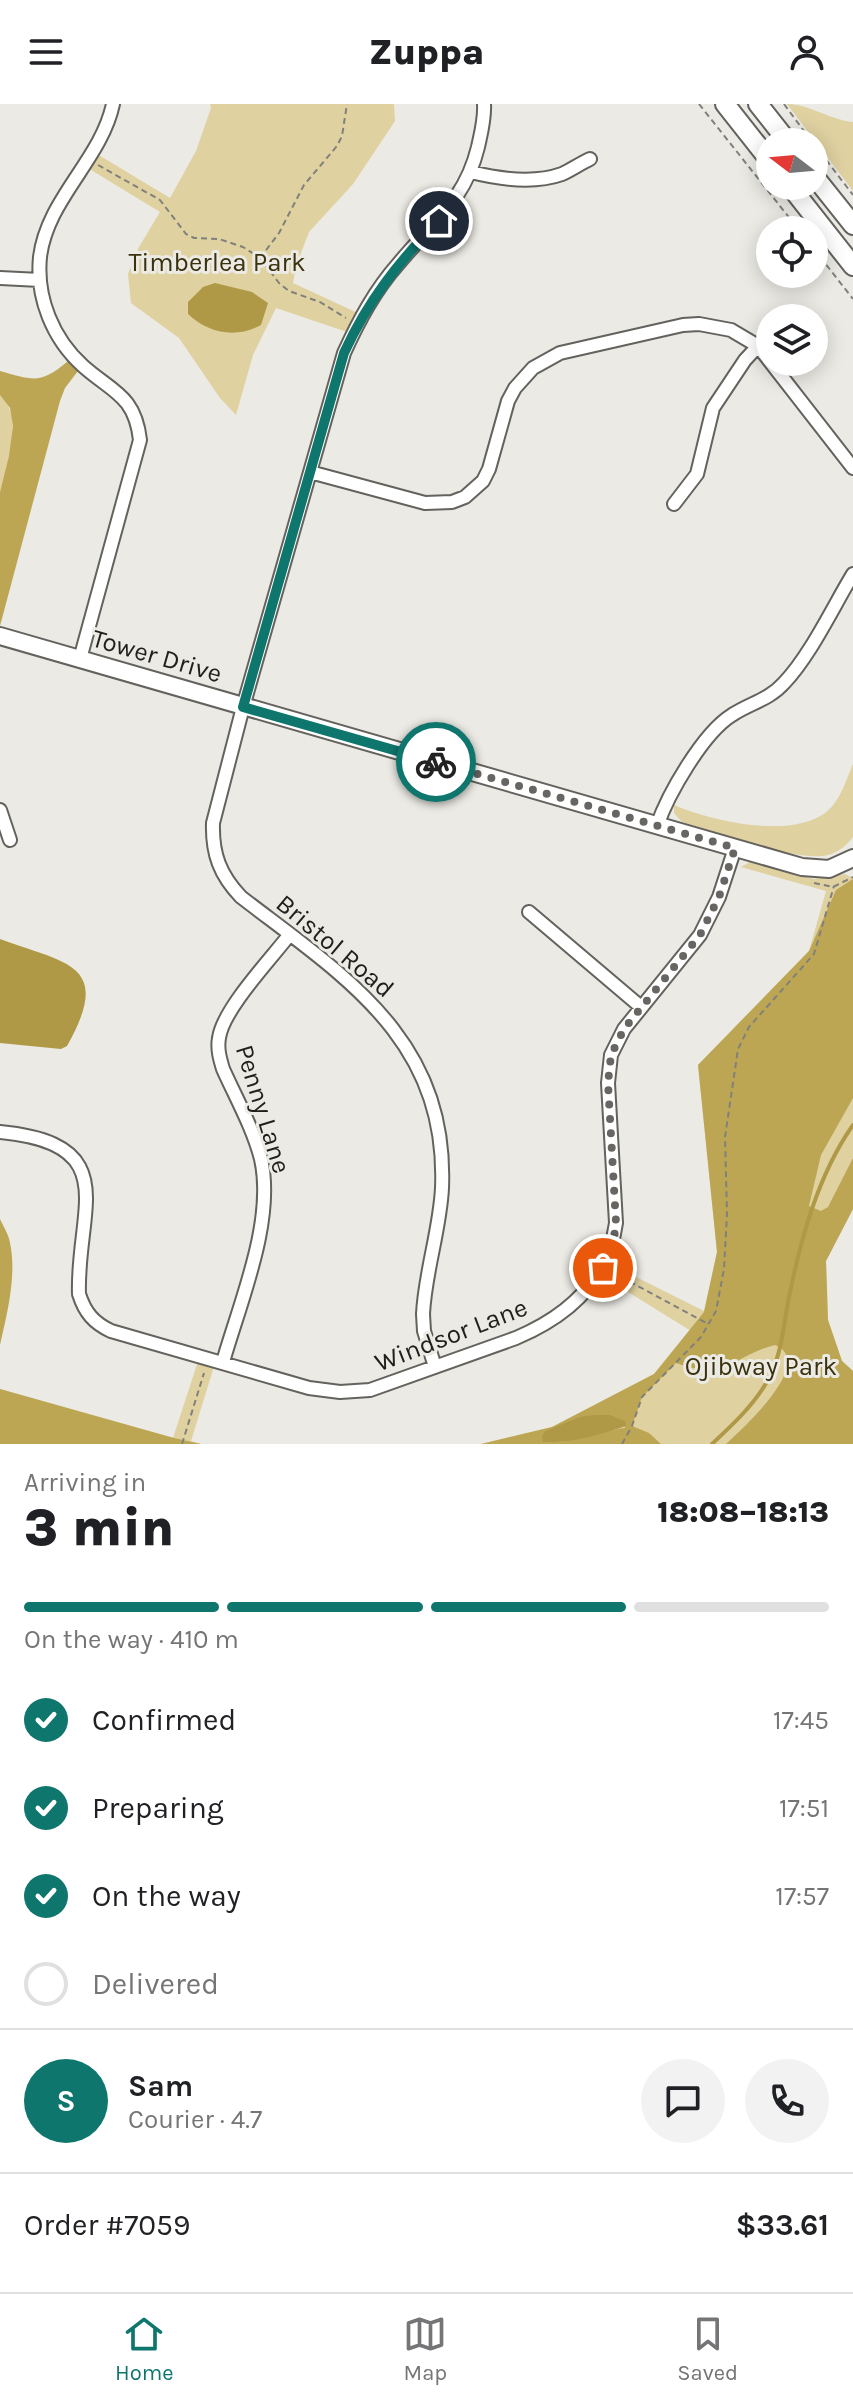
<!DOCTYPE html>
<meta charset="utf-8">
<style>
:root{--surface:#fff;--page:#f2f2f2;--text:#202124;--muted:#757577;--line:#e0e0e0;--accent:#0f766e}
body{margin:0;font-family:Karla,sans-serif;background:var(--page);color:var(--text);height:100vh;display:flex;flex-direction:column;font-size:30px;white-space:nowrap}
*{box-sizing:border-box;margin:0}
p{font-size:26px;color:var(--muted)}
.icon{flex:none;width:44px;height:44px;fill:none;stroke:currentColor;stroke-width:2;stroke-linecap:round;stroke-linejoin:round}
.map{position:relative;height:1340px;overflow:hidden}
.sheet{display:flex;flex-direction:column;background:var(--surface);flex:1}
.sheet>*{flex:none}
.needle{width:52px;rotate:286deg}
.controls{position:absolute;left:756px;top:24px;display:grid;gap:16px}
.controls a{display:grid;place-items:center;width:72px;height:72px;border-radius:50%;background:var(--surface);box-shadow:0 4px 20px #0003;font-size:40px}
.pin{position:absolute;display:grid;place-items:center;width:68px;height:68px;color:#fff;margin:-34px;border:4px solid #fff;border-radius:50%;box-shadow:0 2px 8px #0007}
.courier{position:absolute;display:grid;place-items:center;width:80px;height:80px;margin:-40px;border:6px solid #0f766e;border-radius:50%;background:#fff;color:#222;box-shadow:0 2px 10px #0007}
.overview em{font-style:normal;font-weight:800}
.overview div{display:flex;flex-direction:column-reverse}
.overview{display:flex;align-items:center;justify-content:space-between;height:136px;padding:0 24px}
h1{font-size:52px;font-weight:800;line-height:60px}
.bar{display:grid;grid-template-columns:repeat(4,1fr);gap:12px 8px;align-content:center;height:96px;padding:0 24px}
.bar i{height:10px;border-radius:6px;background:var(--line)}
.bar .current{background:var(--accent)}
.bar p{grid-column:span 4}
.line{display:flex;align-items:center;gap:20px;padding:0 24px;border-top:2px solid var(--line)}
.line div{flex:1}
.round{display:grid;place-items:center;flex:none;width:84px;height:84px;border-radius:42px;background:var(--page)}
ol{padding:0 24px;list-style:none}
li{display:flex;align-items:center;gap:24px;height:88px}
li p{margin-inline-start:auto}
li .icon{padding:8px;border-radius:50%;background:var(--accent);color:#fff;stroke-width:4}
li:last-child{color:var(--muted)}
li i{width:44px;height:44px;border:4px solid var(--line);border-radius:50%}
header{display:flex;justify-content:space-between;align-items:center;height:104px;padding:0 24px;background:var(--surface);font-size:36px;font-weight:800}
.tab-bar{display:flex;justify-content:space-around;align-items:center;height:112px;border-top:2px solid var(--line);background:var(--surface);font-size:22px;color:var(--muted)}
.tab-bar a{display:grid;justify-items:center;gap:4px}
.tab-bar .current{color:var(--accent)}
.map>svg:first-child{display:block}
.green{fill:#dfd1a0}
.forest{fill:#bca653;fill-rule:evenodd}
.water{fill:#af9946}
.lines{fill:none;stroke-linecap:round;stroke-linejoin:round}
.stream{stroke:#af9946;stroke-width:4}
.minor-casing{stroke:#64625d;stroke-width:16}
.tertiary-casing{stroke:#64625d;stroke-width:20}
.secondary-casing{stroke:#64625d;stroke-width:22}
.path{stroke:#81807c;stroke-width:2;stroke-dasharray:6 4;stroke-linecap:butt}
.minor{stroke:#fff;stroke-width:12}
.tertiary{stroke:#fff;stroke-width:16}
.secondary{stroke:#fff;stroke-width:18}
.done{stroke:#676663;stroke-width:8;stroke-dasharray:0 14.4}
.route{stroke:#0f766e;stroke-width:10}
.labels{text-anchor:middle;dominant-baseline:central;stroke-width:6;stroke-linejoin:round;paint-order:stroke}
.park-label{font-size:26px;fill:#3b320d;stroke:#ebeae4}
.street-label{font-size:26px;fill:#201f1d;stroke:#ebeae4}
</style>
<header><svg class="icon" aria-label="menu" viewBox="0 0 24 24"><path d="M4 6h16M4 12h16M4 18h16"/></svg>Zuppa<svg class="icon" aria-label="person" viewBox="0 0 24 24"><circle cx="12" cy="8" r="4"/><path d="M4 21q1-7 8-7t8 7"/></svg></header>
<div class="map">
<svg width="853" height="1340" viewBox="0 0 853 1340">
<rect width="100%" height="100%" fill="#ebeae4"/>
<!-- green -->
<path class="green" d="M210,0h184l1,17 -42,63 -44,48 -13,34 -3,17 69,32 -9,19 -77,-26 -23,47 -17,60 -16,-17 -41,-60 -48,-35 -3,-29 11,-27 21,-35 -77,-47 9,-14 78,47 26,-47 15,-43z
M787,0c22,0 43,16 66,18v69z
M0,291c25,23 7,69 0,97z
M853,660v73c-6,8 -14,15 -25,18 -29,8 -114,-24 -146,-33l-8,-9v-8c37,16 116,34 151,8 15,-11 21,-33 28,-49z
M750,758l64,17 31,-5 8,4v331l-27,52 2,59 14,41 11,10v73h-372l71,-17 102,-53 37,-43 -92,-57 7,-12 98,49 13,-59 -19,-187 111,-114 17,-60 -85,-24z
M200,1251l16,5 -25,81 10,3h-201v-55l173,49z"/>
<!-- forest -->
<path class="forest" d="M68,257l10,10 -13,17 -5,13 -60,225v-134l9,-36 4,-30 -3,-18 -10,-13v-24c33,9 40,14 68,-10z
M853,775v219l-32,57 -12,51 12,5 7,-4 25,-49v51l-27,52 2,59 14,41 11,10v73h-127c15,-14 91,-82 49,-99 -44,11 -45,37 -99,18l-34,34 -10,29 17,7 12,11h-180l71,-17 102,-53 50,-62 13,-60 -19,-187 111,-114 27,-61zM611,1311l13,6 1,7c-29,3 -50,16 -82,14l2,-11z
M0,1115c3,7 9,16 10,24 7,32 -3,71 -10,102z
M0,1285l174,49 27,6h-201z"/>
<!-- water -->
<path class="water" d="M215,179l37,9 16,11 -7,22c-25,14 -53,8 -73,-11v-12l15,-15z
M0,835c68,25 113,25 67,107l-6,3 -61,-6z
M595,1311h16l14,6 1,5c-25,8 -54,18 -83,16l-1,-6 3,-5 35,-14z"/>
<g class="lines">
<!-- stream -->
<path class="stream" d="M712,1340c19,-18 39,-36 53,-59 17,-27 18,-58 24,-88 12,-59 29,-122 64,-172"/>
<!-- minor casing -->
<g class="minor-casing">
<path id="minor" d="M471,68c28,7 63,12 91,2 9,-4 19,-11 28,-15
M0,174l40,2
M310,368l115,31 27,-1 13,-5 18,-16 6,-12 19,-68 7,-13 18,-20 27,-15 123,-28 16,-1 32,6 27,16 95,122
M674,400l23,-30 16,-66 32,-48 13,-14
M80,555l60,-219c-5,-45 -28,-48 -57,-74 -30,-27 -47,-68 -43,-109 7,-58 61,-97 73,-153
M0,706l10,30
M657,722c11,-32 46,-93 75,-111 18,-12 37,-15 52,-32 26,-27 49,-76 69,-109
M529,808l112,95
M0,1028c125,12 76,78 79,162 6,19 15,29 32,37l198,57 31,4 30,-2 146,-52c52,-22 92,-57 100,-115l-8,-140 3,-28 13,-26 76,-94 19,-38 16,-49
M223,1258c17,-60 52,-141 38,-203 -8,-31 -25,-61 -38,-90 -3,-10 -6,-20 -4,-31 4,-29 52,-79 71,-104
M435,1263l-11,-36 -1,-17c2,-42 17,-84 19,-126 6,-149 -97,-211 -201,-291 -21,-22 -29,-43 -28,-74l30,-116 101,-354c15,-33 31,-63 55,-90 33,-40 66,-62 79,-116 3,-14 7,-28 6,-43"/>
</g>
<!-- tertiary casing -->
<g class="tertiary-casing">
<path id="tertiary" d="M0,532l802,231 27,2 24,-11"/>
</g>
<!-- secondary casing -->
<g class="secondary-casing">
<path id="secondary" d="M725,0l45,57
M758,0l30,38
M814,72l39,49
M790,82l63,80"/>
</g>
<!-- path -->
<path class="path" d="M699,0l100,126
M784,0l28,38
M814,40l39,51
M98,61l62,35 26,34 8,4 25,1 24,8 17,11 19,25 10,8 31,11 26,16
M814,145l39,50
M260,154l19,-25 25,-48 33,-39 5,-10 5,-32
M814,779l19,4 20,-10
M612,1168l96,52
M182,1340l22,-71
M622,1340l10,-18 10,-29 59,-60 15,-26 8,-42 3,-55 -2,-77 13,-88 11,-22 65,-73 20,-68"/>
<!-- minor -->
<use href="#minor" class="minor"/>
<!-- tertiary -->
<use href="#tertiary" class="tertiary"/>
<!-- secondary -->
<use href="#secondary" class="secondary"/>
</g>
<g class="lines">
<!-- done -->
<path class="done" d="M436,658l299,86 -16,49 -19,38 -76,94 -13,26 -3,28 8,140 -2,15 -11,30"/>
<!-- route -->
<path class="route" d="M436,658l-193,-55 101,-354c24,-52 55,-92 95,-132"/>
</g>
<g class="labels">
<!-- park labels -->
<g class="park-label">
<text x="217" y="158">Timberlea Park</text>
<text x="761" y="1262">Ojibway Park</text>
</g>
<!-- street labels -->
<g class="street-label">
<text transform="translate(157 552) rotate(16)">Tower Drive</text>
<text transform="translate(335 842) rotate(40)">Bristol Road</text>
<text transform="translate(263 1005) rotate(73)">Penny Lane</text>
<text transform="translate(451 1231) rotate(-21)">Windsor Lane</text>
</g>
</g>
</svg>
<div class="controls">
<a><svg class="needle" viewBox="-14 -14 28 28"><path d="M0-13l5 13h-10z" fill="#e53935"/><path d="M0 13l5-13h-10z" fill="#757577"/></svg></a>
<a><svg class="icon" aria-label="locate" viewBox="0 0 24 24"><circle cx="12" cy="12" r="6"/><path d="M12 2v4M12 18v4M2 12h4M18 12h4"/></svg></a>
<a><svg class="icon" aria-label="layers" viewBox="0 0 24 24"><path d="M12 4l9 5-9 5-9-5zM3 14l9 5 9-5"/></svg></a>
</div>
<div class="pin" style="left:603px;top:1164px;background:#ea580c"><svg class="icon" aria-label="bag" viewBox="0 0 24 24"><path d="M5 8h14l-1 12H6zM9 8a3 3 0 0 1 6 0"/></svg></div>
<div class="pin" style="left:439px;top:117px;background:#1f2937"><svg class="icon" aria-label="home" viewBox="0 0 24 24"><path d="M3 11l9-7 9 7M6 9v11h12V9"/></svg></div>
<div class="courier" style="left:436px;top:658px"><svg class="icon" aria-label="bike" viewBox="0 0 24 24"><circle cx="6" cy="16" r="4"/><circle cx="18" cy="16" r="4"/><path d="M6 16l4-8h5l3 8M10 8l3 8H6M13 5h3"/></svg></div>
</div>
<section class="sheet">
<div class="overview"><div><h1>3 min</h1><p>Arriving in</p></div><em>18:08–18:13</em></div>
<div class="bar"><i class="current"></i><i class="current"></i><i class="current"></i><i></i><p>On the way · 410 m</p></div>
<ol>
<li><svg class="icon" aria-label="check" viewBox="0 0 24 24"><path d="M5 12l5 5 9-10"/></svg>Confirmed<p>17:45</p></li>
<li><svg class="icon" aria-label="check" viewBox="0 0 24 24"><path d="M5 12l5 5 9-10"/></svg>Preparing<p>17:51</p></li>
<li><svg class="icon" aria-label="check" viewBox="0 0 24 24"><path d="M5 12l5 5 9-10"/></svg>On the way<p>17:57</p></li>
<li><i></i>Delivered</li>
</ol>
<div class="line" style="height:144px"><b class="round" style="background:var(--accent);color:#fff">S</b><div><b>Sam</b><p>Courier · 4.7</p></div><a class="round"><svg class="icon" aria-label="chat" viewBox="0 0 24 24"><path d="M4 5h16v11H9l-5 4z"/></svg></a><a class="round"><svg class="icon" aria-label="phone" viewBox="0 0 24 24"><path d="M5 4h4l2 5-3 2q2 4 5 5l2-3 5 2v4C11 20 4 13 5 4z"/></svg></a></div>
<div class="line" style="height:104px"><div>Order #7059</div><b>$33.61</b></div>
</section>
<nav class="tab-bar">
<a class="current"><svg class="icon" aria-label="home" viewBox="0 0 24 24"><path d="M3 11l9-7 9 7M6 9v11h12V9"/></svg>Home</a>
<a><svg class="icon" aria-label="map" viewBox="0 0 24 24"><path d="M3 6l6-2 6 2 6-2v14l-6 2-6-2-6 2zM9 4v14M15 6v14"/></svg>Map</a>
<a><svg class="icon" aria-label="saved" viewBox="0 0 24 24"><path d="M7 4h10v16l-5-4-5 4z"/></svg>Saved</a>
</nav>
